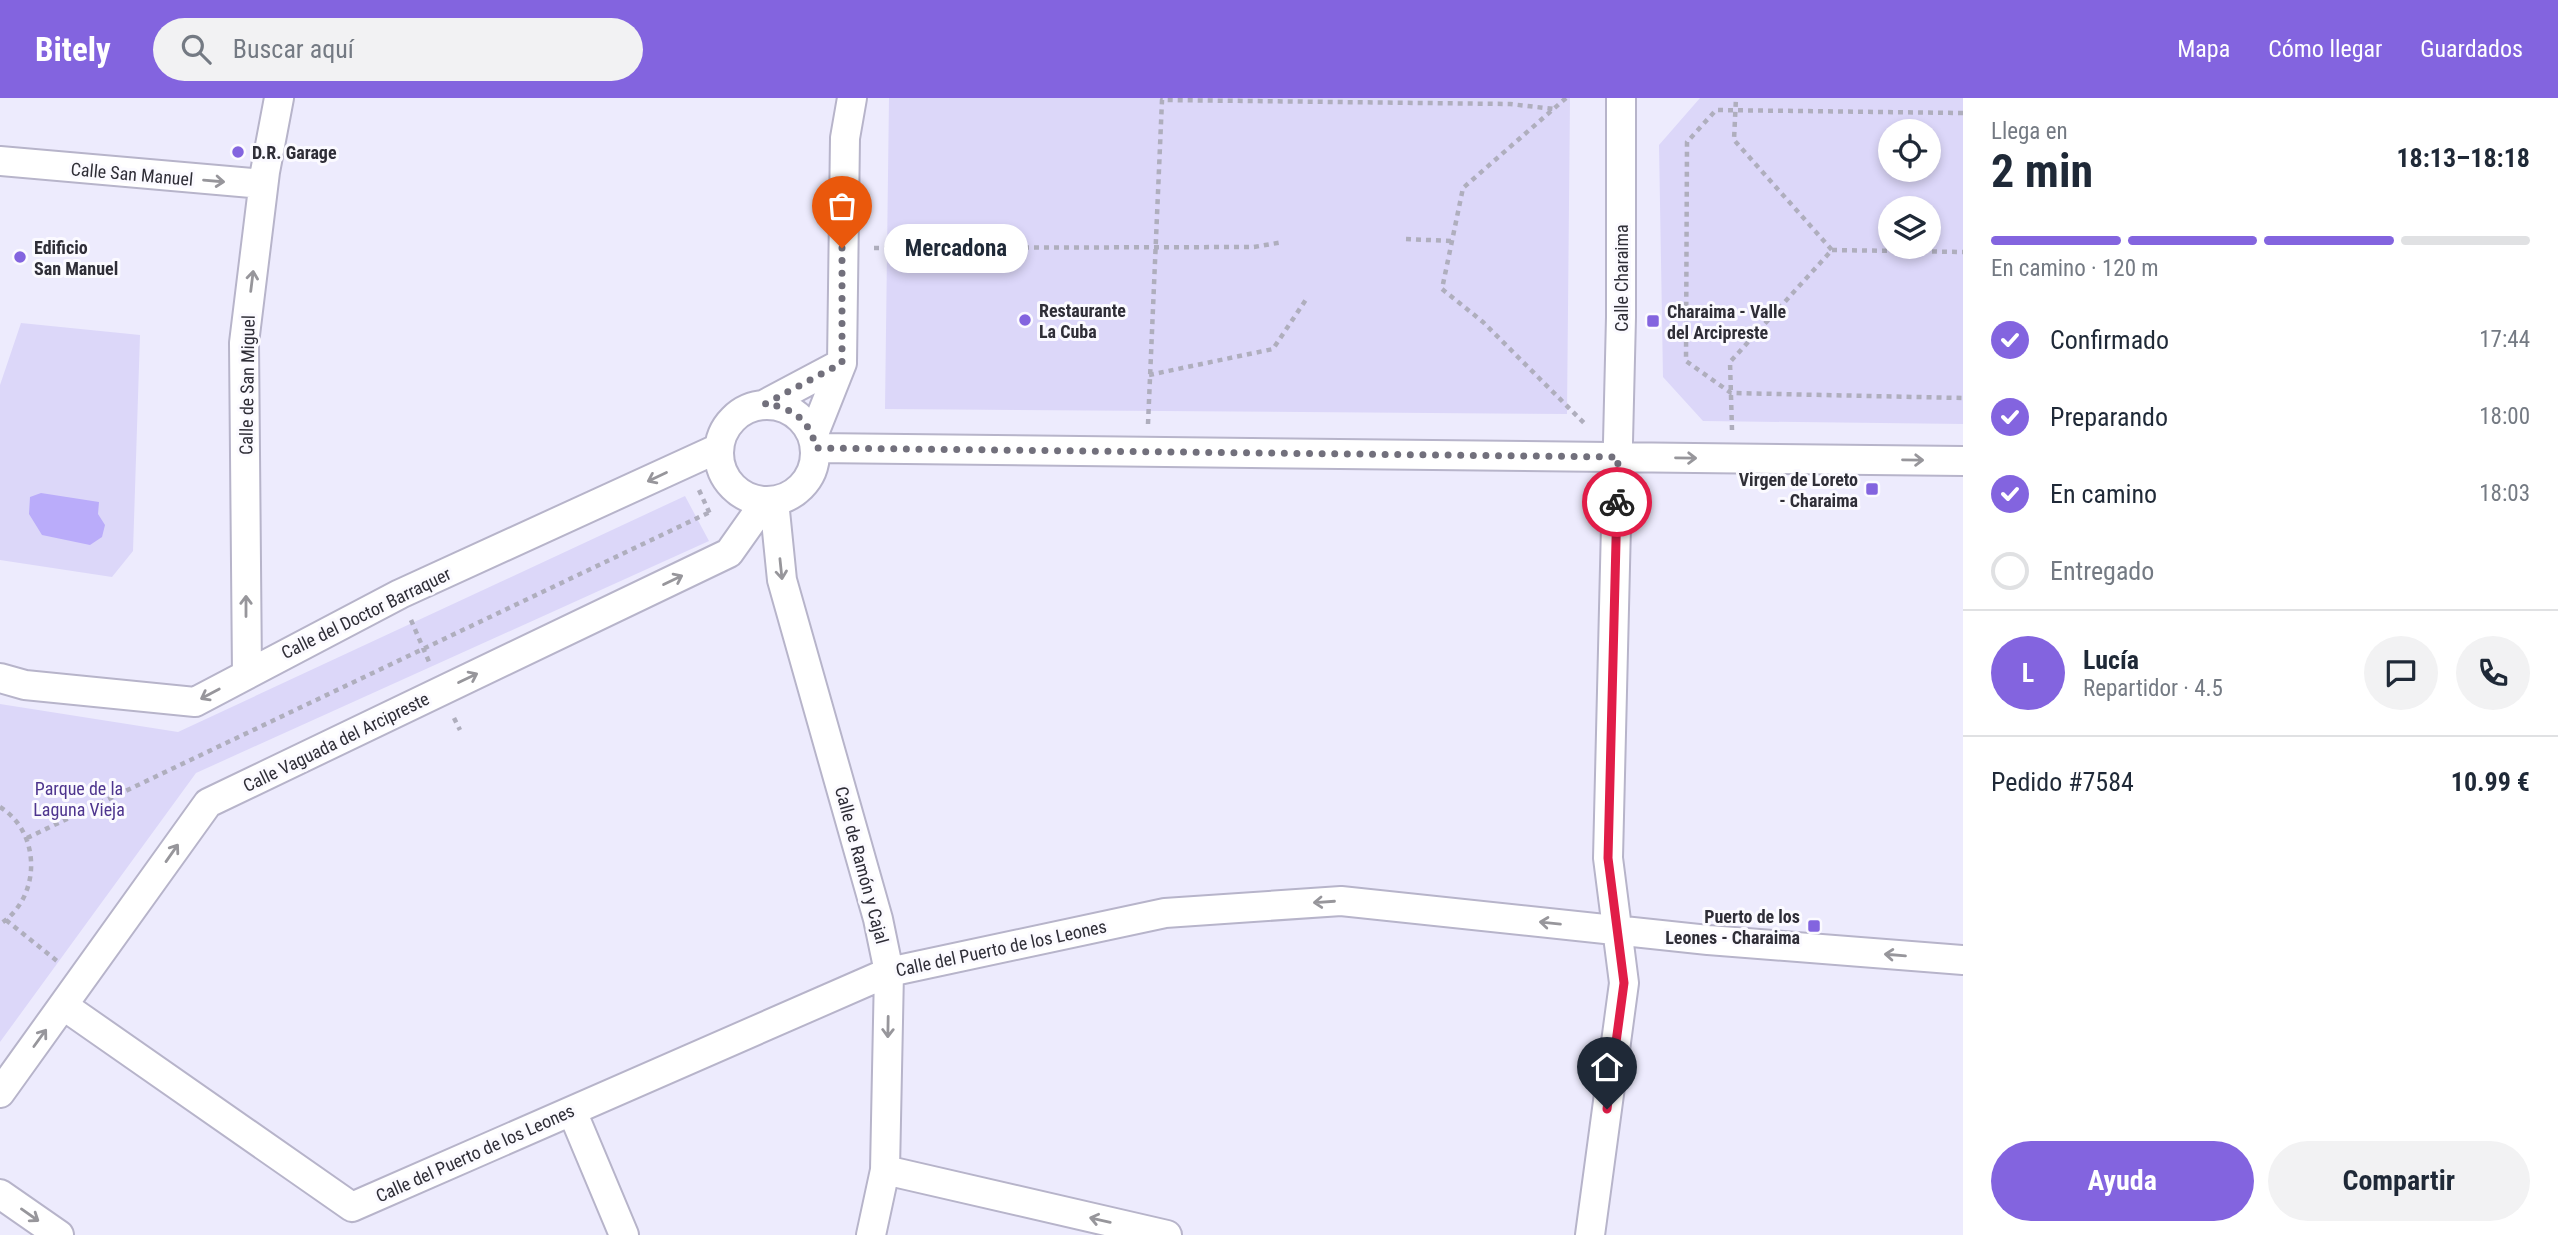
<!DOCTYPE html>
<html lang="es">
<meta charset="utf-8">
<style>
:root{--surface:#fff;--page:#f2f2f3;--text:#1f2937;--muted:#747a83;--line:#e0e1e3;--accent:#8364df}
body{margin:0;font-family:"Roboto Condensed",sans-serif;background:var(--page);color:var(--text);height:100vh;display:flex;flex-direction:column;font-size:26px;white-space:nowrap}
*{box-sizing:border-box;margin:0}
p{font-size:23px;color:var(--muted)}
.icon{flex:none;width:38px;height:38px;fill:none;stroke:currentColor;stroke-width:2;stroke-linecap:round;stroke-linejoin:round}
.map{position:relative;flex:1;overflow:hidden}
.details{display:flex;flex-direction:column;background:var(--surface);width:595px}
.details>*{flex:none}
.fabs{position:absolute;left:1878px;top:21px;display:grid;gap:14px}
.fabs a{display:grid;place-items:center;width:63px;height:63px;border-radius:50%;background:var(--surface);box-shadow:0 4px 10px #0003;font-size:35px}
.pin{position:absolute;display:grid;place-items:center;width:60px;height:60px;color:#fff;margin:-72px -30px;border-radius:50% 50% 50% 0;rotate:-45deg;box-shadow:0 0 7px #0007}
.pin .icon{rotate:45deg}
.courier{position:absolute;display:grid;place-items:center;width:70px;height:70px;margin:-35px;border:5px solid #e11d48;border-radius:50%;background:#fff;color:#222;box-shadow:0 2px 9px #0007}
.bubble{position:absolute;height:49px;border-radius:24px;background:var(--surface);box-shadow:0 4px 10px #0003;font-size:23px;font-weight:700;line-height:49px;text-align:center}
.head em{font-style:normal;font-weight:700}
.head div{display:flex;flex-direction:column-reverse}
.head{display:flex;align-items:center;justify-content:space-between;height:119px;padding:0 28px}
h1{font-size:46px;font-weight:700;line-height:52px}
.bar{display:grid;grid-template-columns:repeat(4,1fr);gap:10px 7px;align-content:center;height:84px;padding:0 28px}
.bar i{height:9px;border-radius:5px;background:var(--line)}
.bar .active{background:var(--accent)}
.bar p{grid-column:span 4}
.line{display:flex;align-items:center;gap:18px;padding:0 28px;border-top:2px solid var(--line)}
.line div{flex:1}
.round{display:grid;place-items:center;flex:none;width:74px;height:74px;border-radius:37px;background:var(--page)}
ol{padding:0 28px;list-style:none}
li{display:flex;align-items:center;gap:21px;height:77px}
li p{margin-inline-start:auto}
li .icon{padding:7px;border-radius:50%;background:var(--accent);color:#fff;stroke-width:4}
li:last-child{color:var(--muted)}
li i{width:38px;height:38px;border:4px solid var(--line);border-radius:50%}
.button{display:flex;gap:14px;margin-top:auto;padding:14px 28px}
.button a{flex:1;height:80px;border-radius:42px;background:var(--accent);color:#fff;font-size:28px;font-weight:700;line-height:80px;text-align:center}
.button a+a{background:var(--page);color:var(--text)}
header{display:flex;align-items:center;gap:42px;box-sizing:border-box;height:98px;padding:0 35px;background:var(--accent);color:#fff}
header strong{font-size:33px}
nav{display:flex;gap:38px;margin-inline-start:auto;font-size:24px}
.search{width:490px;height:63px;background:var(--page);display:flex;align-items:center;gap:18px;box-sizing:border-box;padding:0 24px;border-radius:38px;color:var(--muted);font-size:26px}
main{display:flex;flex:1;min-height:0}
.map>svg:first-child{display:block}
.green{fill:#dcd7f9;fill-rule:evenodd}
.water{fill:#baacfa}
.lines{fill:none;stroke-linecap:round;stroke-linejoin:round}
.street-casing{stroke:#b7b4ca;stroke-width:32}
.path{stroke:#afaebd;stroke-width:4.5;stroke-dasharray:5 5;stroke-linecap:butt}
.street{stroke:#fff;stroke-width:28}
.oneway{stroke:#97969b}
.done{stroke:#72707c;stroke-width:7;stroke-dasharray:0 12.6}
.route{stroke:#e11d48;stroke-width:9}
.poi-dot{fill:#8364df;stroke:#fbfaff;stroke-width:2.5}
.labels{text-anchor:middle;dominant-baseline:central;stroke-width:6;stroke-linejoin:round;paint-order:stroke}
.poi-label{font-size:18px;font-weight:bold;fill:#2f2e37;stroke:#fbfaff;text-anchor:start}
.street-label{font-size:18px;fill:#2f2e37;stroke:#fbfaff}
.park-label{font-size:18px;fill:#4e358e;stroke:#fbfaff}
</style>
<header>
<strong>Bitely</strong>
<div class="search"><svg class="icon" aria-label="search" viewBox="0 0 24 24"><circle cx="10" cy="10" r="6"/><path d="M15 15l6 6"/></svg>Buscar aquí</div>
<nav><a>Mapa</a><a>Cómo llegar</a><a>Guardados</a></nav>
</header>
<main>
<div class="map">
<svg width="1963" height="1137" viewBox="0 0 1963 1137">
<rect width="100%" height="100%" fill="#edebfd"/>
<!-- green -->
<path class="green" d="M889,0h681l-3,316 -682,-5z
M1700,0h263v326l-260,-3 -40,-44 -4,-232zM1890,33h38v39h-38zM1890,110h38v39h-38z
M21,225l119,12 -7,216 -21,26 -112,-17v-175z
M685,398l24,45 -513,232 -196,269v-338l178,28z"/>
<!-- water -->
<path class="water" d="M41,395l58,9 -1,12 7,11 -3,12 -12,8 -48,-10 -13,-21 1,-17z"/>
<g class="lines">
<!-- street casing -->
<g class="street-casing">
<path id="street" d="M0,63l263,23
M765,306l77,-41
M719 355a48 48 0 1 1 96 0a48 48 0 1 1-96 0Z
M813,338l29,-73 3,-225 7,-40
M816,350l1147,13
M774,403l8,79 96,339 11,53 -4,198 -14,65
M247,576l-3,-331 21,-171 14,-74
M0,580l25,7 170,17 205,-108 319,-146
M64,908l288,201 537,-235 276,-59 176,-12 367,39 255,20
M0,995l208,-290 521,-250 36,-51
M572,1013l52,124
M885,1072l282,65
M0,1096l59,41
M1590,1137l34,-252 -16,-125 13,-541v-219"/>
</g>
<!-- path -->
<path class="path" d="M1566,0l-103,90 -21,101 41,33 104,104
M1963,15l-247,-3 -29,32 -1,219 45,32 232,5
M1406,141l45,2
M874,150l380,-1 29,-5
M1832,152l131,2
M1149,277l124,-26 34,-51
M1148,326l14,-324 348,4 44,5
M1732,332l-2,-68 102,-112 -98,-110 2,-42
M699,392l11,24
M411,522l19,44
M454,620l6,12
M0,709c42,26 41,91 0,117
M27,740l683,-326
M6,822l51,41"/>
<!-- street -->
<use href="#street" class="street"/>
</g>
<!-- one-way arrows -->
<defs><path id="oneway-shaft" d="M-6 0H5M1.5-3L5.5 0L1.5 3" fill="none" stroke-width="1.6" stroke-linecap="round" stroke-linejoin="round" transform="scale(1.75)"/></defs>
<g class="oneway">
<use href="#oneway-shaft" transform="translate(214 83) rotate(5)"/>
<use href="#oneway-shaft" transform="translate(252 183) rotate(-83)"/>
<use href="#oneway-shaft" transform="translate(1686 360) rotate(1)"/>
<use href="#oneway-shaft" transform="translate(1913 362) rotate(1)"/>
<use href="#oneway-shaft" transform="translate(657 379) rotate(155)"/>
<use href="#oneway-shaft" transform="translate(781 471) rotate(84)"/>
<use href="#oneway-shaft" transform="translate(673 482) rotate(-26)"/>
<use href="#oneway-shaft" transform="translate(246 508) rotate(-90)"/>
<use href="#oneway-shaft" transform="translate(468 580) rotate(-26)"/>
<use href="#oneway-shaft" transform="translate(210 596) rotate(152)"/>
<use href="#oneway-shaft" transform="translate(172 755) rotate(-55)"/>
<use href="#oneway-shaft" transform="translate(1324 804) rotate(176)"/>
<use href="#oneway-shaft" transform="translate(1550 825) rotate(-174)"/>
<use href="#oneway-shaft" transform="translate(1895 857) rotate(-175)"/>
<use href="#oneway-shaft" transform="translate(888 929) rotate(91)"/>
<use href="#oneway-shaft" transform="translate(40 940) rotate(-54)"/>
<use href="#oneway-shaft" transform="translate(30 1117) rotate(35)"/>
<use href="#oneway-shaft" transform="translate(1100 1122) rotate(-167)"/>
</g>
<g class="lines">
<!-- done -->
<path class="done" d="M842,150v115l-77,41c27,3 45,16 51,44l802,9 -1,45"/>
<!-- route -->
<path class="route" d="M1607,1011l17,-126 -16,-125 9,-356"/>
</g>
<!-- markers -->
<g class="poi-dot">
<circle cx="238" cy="54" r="7"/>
<circle cx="20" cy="159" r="7"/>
<circle cx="1025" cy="222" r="7"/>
<rect x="1646" y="216" width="14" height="14" rx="3.5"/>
<rect x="1865" y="384" width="14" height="14" rx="3.5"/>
<rect x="1807" y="821" width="14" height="14" rx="3.5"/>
</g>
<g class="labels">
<!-- poi labels -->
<g class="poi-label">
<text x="252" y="54">D.R. Garage</text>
<text x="34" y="149">Edificio<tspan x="34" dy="21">San Manuel</tspan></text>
<text x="1039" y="212">Restaurante<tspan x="1039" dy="21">La Cuba</tspan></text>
<text x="1667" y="213">Charaima - Valle<tspan x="1667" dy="21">del Arcipreste</tspan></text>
<text x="1858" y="381" text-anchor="end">Virgen de Loreto<tspan x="1858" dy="21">- Charaima</tspan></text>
<text x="1800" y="818" text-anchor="end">Puerto de los<tspan x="1800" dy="21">Leones - Charaima</tspan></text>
</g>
<!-- street labels -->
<g class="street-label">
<text transform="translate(132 76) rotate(5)">Calle San Manuel</text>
<text transform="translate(1621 180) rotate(-90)">Calle Charaima</text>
<text transform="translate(247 287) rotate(-89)">Calle de San Miguel</text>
<text transform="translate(366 515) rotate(-26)">Calle del Doctor Barraquer</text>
<text transform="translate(336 644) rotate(-26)">Calle Vaguada del Arcipreste</text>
<text transform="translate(862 767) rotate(75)">Calle de Ramón y Cajal</text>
<text transform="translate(1001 850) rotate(-12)">Calle del Puerto de los Leones</text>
<text transform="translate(475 1055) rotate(-24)">Calle del Puerto de los Leones</text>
</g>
<!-- park labels -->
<g class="park-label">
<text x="79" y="690">Parque de la<tspan x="79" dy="21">Laguna Vieja</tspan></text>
</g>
</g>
</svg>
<div class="fabs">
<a><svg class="icon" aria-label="locate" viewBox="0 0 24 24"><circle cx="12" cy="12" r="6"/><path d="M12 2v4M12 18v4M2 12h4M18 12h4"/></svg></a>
<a><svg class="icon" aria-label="layers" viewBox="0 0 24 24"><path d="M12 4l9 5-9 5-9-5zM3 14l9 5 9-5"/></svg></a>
</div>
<div class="pin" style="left:842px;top:150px;background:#ea580c"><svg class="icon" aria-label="bag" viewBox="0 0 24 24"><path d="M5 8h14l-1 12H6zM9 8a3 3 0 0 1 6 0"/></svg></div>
<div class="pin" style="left:1607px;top:1011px;background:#1f2937"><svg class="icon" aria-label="home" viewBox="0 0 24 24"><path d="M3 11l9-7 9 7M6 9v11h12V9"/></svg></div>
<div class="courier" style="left:1617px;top:404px"><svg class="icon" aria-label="bike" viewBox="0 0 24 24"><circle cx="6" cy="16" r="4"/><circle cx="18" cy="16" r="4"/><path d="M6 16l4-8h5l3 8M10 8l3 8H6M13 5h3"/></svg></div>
<div class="bubble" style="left:884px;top:126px;width:144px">Mercadona</div>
</div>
<section class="details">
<div class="head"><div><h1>2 min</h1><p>Llega en</p></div><em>18:13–18:18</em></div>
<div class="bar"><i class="active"></i><i class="active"></i><i class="active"></i><i></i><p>En camino · 120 m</p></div>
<ol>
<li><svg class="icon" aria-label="check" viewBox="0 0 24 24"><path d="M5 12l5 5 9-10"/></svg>Confirmado<p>17:44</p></li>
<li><svg class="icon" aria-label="check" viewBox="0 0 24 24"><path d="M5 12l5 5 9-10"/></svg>Preparando<p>18:00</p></li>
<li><svg class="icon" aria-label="check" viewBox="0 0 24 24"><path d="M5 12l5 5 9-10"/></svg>En camino<p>18:03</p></li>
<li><i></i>Entregado</li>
</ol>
<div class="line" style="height:126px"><b class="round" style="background:var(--accent);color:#fff">L</b><div><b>Lucía</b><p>Repartidor · 4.5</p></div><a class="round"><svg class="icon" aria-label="chat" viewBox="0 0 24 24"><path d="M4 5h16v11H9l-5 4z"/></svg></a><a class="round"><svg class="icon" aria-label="phone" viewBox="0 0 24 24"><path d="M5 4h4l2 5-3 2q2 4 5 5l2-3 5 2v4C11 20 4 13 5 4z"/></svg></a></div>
<div class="line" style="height:91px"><div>Pedido #7584</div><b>10.99 €</b></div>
<div class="button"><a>Ayuda</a><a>Compartir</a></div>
</section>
</main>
